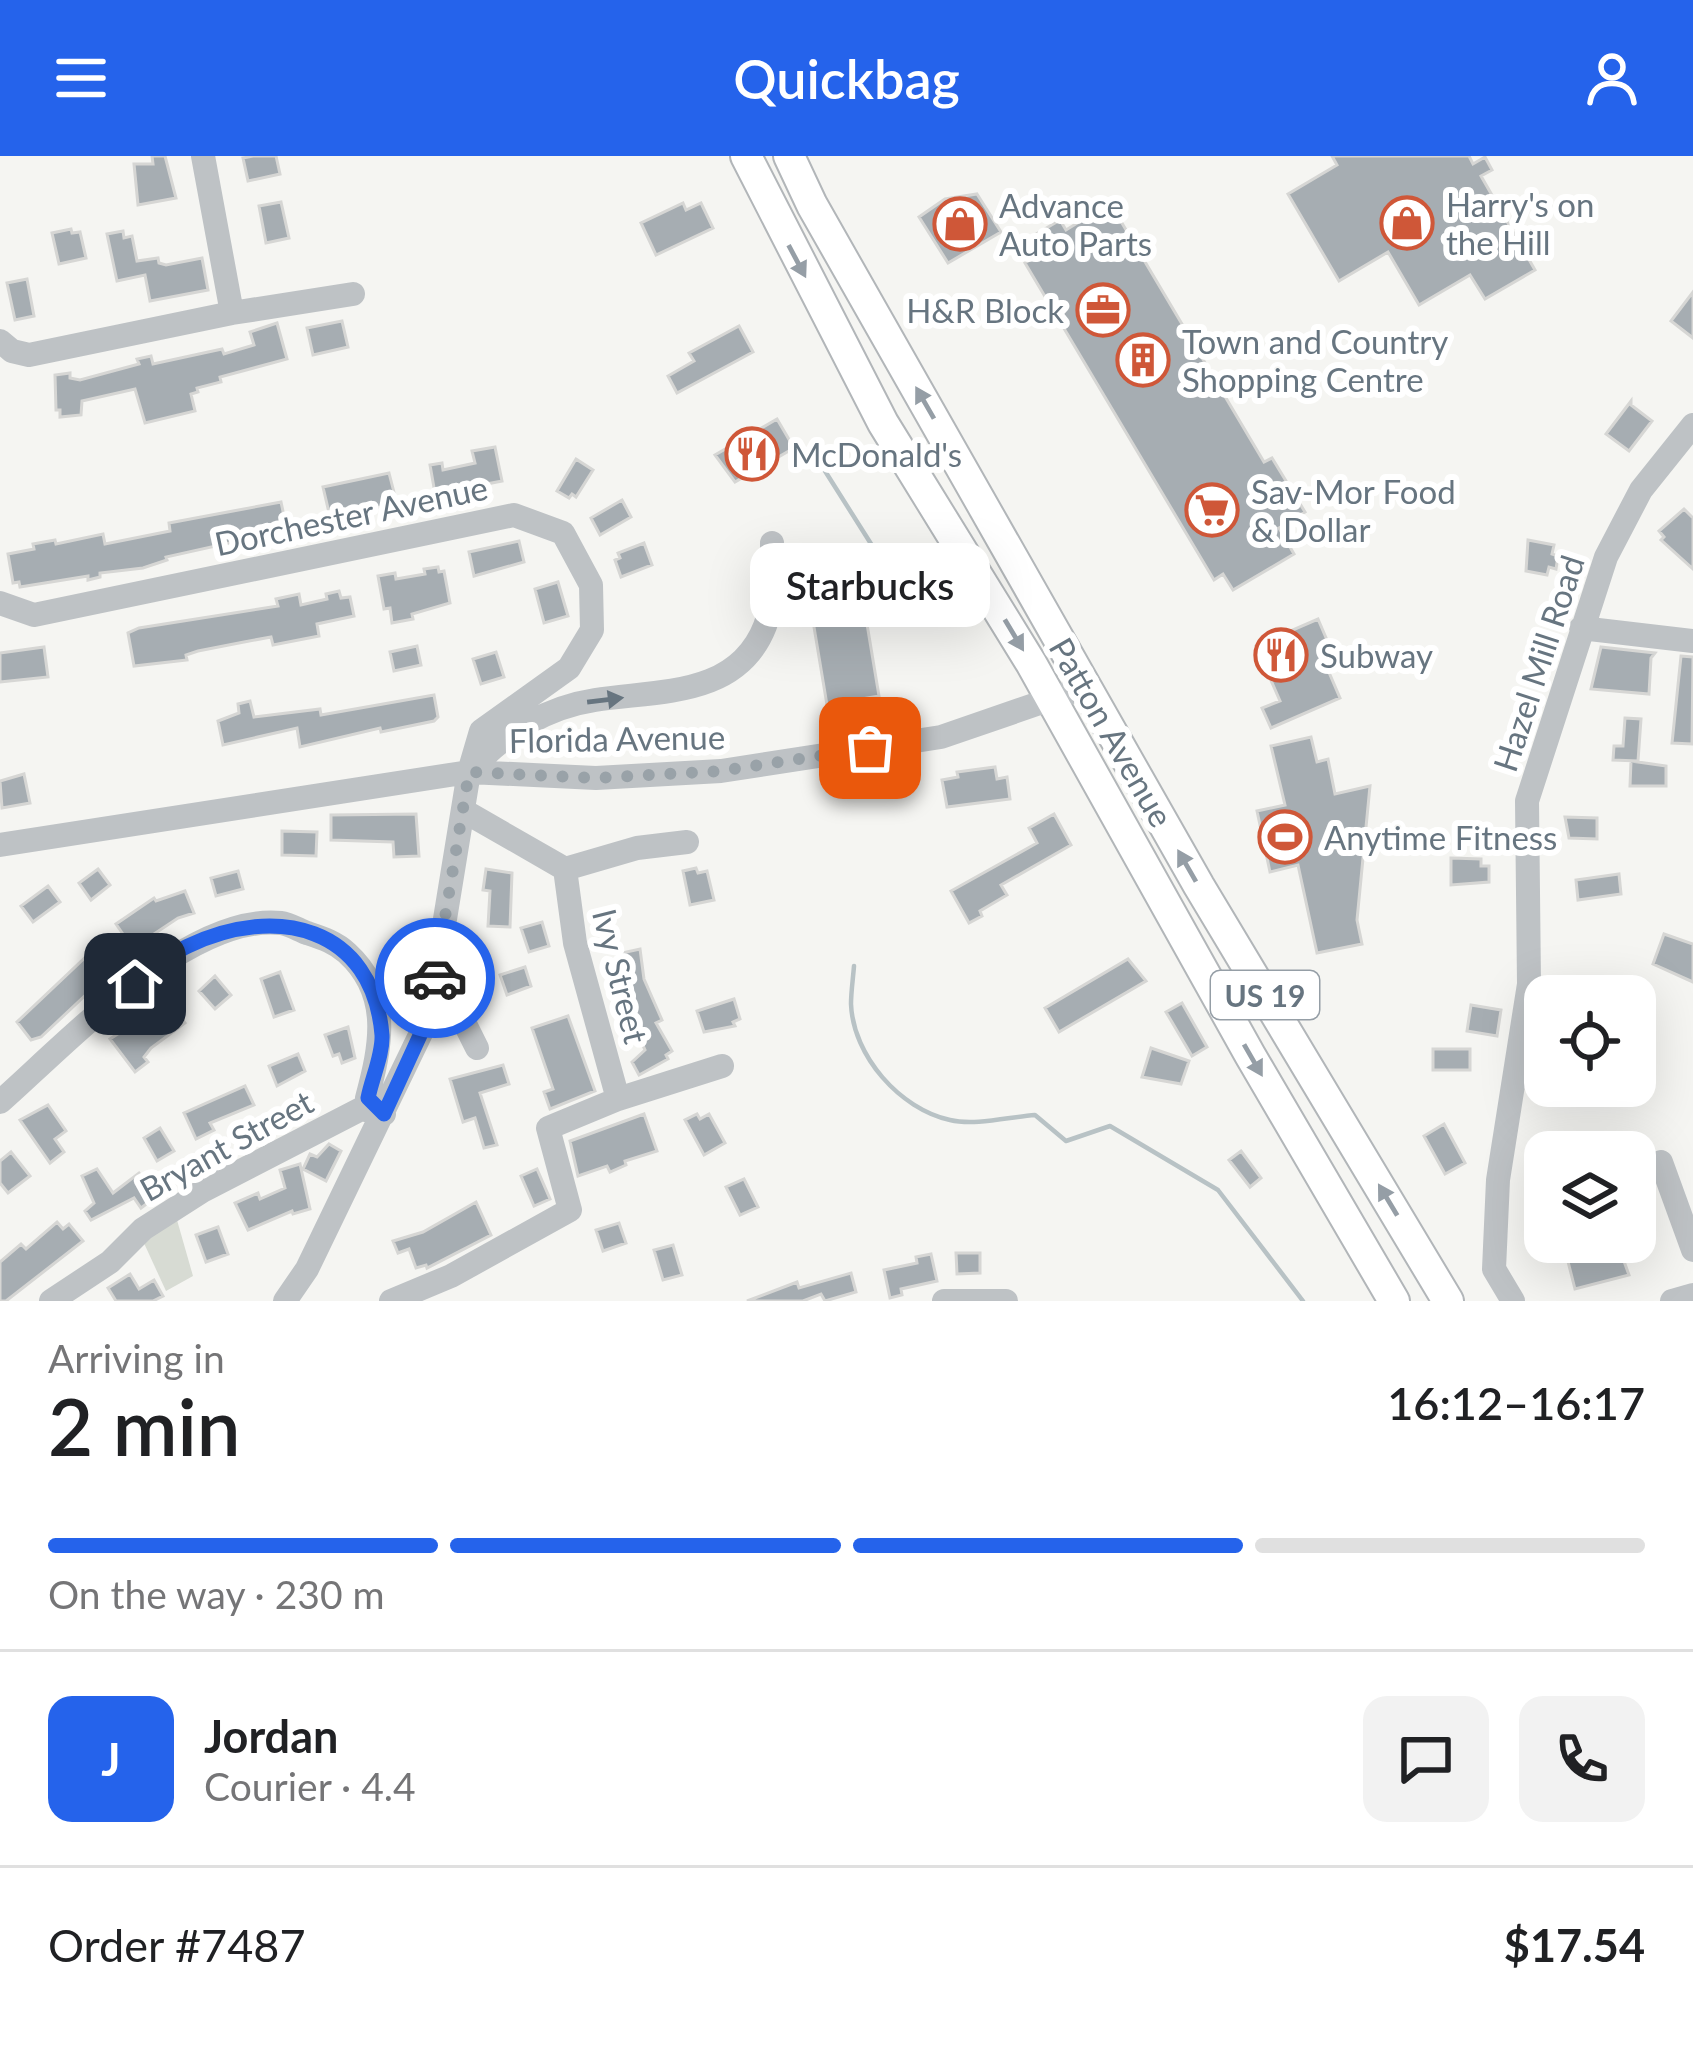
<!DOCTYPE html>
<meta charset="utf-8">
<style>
:root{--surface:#fff;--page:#f2f2f2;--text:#202124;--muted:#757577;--line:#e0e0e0;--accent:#2563eb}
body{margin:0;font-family:Lato,sans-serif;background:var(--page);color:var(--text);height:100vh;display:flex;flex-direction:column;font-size:45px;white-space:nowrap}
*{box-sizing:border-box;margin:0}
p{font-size:39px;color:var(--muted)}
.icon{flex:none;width:66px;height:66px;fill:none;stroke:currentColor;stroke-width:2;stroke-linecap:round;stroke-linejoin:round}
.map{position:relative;height:1145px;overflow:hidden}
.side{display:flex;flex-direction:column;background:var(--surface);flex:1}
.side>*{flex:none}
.fabs{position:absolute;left:1524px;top:819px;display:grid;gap:24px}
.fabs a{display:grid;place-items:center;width:132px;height:132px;border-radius:24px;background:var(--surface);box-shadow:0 12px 48px #0002;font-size:60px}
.pin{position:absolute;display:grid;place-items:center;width:102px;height:102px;color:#fff;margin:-51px;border-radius:24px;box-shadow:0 6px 18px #0006}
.courier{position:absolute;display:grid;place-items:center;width:120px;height:120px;margin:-60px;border:9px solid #2563eb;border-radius:50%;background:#fff;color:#222;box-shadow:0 3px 15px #0007}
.bubble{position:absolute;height:84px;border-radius:24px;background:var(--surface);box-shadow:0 12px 48px #0002;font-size:39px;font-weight:600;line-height:84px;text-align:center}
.summary em{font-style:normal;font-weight:600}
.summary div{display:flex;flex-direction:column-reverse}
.summary{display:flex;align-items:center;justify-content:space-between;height:204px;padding:0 48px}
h1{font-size:78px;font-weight:600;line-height:90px}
.bar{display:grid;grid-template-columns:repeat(4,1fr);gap:18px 12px;align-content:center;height:144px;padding:0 48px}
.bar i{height:15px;border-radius:9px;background:var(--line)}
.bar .current{background:var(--accent)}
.bar p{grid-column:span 4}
.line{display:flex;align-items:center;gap:30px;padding:0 48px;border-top:3px solid var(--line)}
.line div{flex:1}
.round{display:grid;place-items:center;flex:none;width:126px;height:126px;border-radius:24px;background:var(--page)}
header{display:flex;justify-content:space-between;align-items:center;height:156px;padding:0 48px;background:var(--accent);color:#fff;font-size:54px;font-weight:600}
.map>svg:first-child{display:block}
.green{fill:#d7dbd3}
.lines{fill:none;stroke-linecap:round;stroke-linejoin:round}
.stream{stroke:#b8c2c5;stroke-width:4.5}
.building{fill:#a6adb2;stroke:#d6d6d4;stroke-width:3}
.major-casing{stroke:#b2b6b9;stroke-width:34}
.minor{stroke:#bec2c5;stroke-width:24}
.major{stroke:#fff;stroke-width:30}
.oneway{fill:#959ea6}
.oneway2{fill:#677580}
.done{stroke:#99a2a8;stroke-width:12;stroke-dasharray:0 21.6}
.route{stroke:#2563eb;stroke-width:15}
.labels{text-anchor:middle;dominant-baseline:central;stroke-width:12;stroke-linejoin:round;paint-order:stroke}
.shield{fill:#fff;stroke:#959ea6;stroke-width:3}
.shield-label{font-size:30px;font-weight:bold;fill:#677580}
.poi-label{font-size:33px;fill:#677580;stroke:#fff;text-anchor:start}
.street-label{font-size:33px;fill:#677580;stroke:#fff}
</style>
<header><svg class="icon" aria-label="menu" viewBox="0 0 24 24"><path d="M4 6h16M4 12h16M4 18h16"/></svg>Quickbag<svg class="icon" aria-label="person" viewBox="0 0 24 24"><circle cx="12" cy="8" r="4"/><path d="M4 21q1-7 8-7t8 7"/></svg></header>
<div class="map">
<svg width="1693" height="1145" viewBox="0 0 1693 1145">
<rect width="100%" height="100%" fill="#f5f5f2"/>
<!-- green -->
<path class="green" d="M177,1064l16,56 -27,15 -23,-50z"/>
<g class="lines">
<!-- stream -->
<path class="stream" d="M825,315l48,76
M854,810c-1,13 -3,26 -3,38 2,52 49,105 99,116 25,6 59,-3 85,-5l31,26 44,-15 108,64 85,111"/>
</g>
<!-- building -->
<path class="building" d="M152,0h13l11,42 -38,7 -4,-41h19z
M253,0h23l4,18 -32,7 -5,-23z
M1332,0h137l4,8 12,-7 7,13 -11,6 54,94 -50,29 -15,-24 -51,30 -31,-53 -49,29 -51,-87 49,-29z
M977,38l24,38 -53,31 -29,-46 26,-18z
M281,46l8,36 -23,5 -7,-37z
M683,47l3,7 15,-7 12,25 -57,27 -15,-32z
M1100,53l16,4 148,249 8,-4 33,54 -26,16 15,26 -61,36 -10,-16 -9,6 -189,-317 6,-4 -10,-16 39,-23 6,10z
M71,73l1,4 8,-1 6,26 -27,6 -7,-31z
M123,75l1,7 8,-2 5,25 21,-3 1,5 7,2 36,-7 6,32 -58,11 -5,-26 -28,6 -10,-47z
M27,123l7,37 -19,4 -8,-37z
M1693,136v46l-22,-17z
M342,165l6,26 -35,8 -6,-27z
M277,167l10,36 -67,18 1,5 -24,6 1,4 -7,2 4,17 -50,12 -10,-34 -53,12 -1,14 -21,2v-7h-4l-1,-35 15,-2v5l10,2 59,-16 -2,-5 14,-3 2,8 69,-15 2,5 30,-9 -4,-13z
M739,170l14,26 -76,41 -9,-17 26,-15 -5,-8z
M1631,245v4l21,16 -23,30 -23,-17z
M777,263l17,29 -59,34 -20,-27z
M495,291l7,34 -41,8 1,4 -26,6 -6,-34 12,-2 1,7 32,-7 -3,-12z
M576,303l17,11 -17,27 -4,-3 -3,4 -12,-7z
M389,317l8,31 -67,13 -7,-30z
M622,344l9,17 -31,18 -9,-17z
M281,346l6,28 -121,27 1,3 -24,8 -43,5v4l-12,3v-4l-68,11 -1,-5 -6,1 -5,-29 26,-5 -1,-5 22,-4 1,4 47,-10 2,10 65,-13 -1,-8z
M1684,353l9,9v51l-32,-29 3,-3 -5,-6z
M1528,384l26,5 -2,9 6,2 -2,13 -7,-2 -2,8 -21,-4z
M519,385l5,21 -50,14 -5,-24z
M644,387l8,22 -31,12 -6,-17 5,-2 -2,-5z
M438,411l1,5 5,-1 6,32 -38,11 1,5 -21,4 -2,-15 -6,1 -6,-33 17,-3 1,6 29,-5 -1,-5z
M558,426l10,34 -24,7 -9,-34z
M339,435l2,7 9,-1 4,19 -37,8 2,12 -46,9 -2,-8 -27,5 -46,9 -12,4 1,5 -53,6 -6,-33 11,-5 139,-22 -2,-7 23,-5 2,11 26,-6 -1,-5z
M865,456l14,84 -52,9 -14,-84z
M1318,463l20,47 -10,4 12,28 -69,30 -9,-20 18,-7 -24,-55z
M417,490l4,19 -27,6 -4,-19z
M44,491l4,30 -48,5v-29z
M1601,491l54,6 -4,5 -2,36 -58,-5z
M496,496l8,25 -23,7 -8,-25z
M1681,500l12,1 -1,87 -20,-1z
M434,539l4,22 -4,4 -53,11 -1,-4 -80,19 -3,-19 -74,17 -5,-24 21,-8 -1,-9 12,-3 4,16 66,-8 1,6z
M1625,562l16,1 -3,42 -25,-1 1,-14h9z
M1311,581l6,25 11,-3 7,35 35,-8 -13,134 5,24 -45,9 -19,-88 -28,7 -13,-61 28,-6 -14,-59z
M1631,605l35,5v20h-36z
M995,611l2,12 10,-2 3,22 -63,8 -5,-27 16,-3 -1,-5z
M24,618l6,29 -28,5 -2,-27z
M416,658l3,42 -25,1 -1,-15 -62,-2v-25z
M1054,658l17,31 -70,40 6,10 -27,16 2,5 -13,7 -18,-32 86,-48 -8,-15z
M1565,661l32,1v21l-28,-1z
M282,675l35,1 -1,24 -34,-1z
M1451,702l30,1v7h8v16l-38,3z
M696,712l2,5 9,-2 7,29 -24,5 -7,-34z
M98,713l12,16 -19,15 -12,-17z
M486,713l26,4 -2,54 -22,-1 2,-35 -7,-1z
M238,715l5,18 -27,7 -5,-18z
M1619,718l2,20 -43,6 -2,-20z
M48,730l12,16 -27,20 -12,-16z
M185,735l9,22 -16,5 -27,18 3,3 -18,14 -20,-29 38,-26 2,3z
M542,766l7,24 -20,6 -8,-24z
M1664,778l29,10v38l-40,-18z
M640,793l4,30 18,41 -6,3 16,28 -6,4 2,4 -29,16 -7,-13 13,-12 -17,-38 6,-2 -17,-56z
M91,796l18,21 -68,64 -10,3 -14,-18z
M1128,803l18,22 -87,51 -14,-24z
M525,811l6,19 -24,9 -7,-20z
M280,816l14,38 -20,7 -13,-38z
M215,820l16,19 -16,14 -16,-18z
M734,843l6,20 -7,3 2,4 -31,6 -7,-21z
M169,845l16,22 -34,25 -7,9 4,5 -13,10 -25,-33z
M1182,847l25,44 -15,9 -26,-44z
M1471,849l30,5 -4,26 -30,-5z
M568,860l27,75 -45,18 -6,-17 9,-3 -21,-61z
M348,871l7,31 -13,5 -3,-9 -6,2 -8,-21z
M1151,892l38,13 -8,23 -39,-7z
M1433,893h37v21h-37z
M298,898l7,17 -28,15 -8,-20z
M503,909l6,19 -29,9 17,52 -13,3 -9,-30 -12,4 -13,-43z
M245,930l9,19 -44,18 4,7 -18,9 -12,-26z
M48,949l18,26 -11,8 9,13 -14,11 -30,-43z
M644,958l13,37 -32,10 1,4 -16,7 -3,-6 -29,10 -8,-35z
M697,958l3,5 9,-5 16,29 -21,12 -19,-35z
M1444,968l21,39 -20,11 -21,-38z
M160,972l14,23 -17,10 -13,-23z
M329,988l12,7 -15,30 -23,-12 7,-15 7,3z
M1241,995l20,27 -11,9 -21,-27z
M11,996l19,24 -22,17 -8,-10v-22z
M300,1008l10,45 -17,5 -1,-3 -44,19 -13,-27 23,-10 2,6 25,-11 -5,-18z
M97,1013l16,24 26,-20 18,23 -16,12 -7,-10 -43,22 -6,-9 9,-8 -12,-27z
M537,1013l13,30 -16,7 -13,-30z
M744,1023l14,28 -18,8 -14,-28z
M476,1046l15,33 -64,33 -1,-3 -10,3 -7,-19 -11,4 -5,-12 30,-9z
M1545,1057v35l-11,2 -8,-33z
M57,1066l6,7 6,-5 14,17 -77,60h-6v-39l21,-18 5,5z
M619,1067l7,20 -23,8 -7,-21z
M218,1071l10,27 -22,8 -10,-27z
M1563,1086h54l12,33 -54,14z
M673,1089l9,30 -19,5 -9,-30z
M956,1097h24v20l-23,1z
M931,1098l6,27 -36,8 1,6 -12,3 -6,-28 33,-7 -1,-6z
M851,1117l5,19 -31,9 -4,-7 -18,7h-56l50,-19 2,6z
M130,1118l9,15 15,-9 9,16 -10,5h-37l-8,-13z"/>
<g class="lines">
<!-- major casing -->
<g class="major-casing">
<path id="major" d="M746,0l137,267 148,240 219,392 144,246
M789,0l23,49 387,681 249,415"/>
</g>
<!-- minor -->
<path class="minor" d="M203,0l29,157
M0,185l12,10 17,4 203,-42 121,-19
M0,447l34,12 480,-100 49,18 28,52 1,45 -23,38 -88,63 -12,41 -32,196 -15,63 -115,238 -22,32
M1581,472l112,13
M475,610c30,-34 74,-59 120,-66 62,-10 142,-2 170,-74 10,-26 7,-56 7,-83
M464,655l101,58 72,-21 50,-6
M0,689l469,-73 127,6 125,-7 220,-34 145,-50
M565,713l10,74 43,156
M437,812l40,80
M0,946c66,-58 188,-189 281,-179 8,1 18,7 26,10 15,5 28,9 40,20 45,41 34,93 20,145l17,16
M1661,1006l32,88
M51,1145l59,-39 33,-33 61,-39 157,-81 23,5
M391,1145l60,-25 119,-66 -22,-82 70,-29 104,-33
M944,1145h62
M1513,1145l-19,-32 4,-89 31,-196 -2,-183 79,-244 35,-67 52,-65
M1672,1145l21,-6"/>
<!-- major -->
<use href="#major" class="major"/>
</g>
<!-- one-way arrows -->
<defs><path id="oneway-solid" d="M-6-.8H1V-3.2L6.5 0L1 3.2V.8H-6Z" transform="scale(3)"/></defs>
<g class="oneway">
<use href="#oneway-solid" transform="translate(797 105) rotate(62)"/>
<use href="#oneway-solid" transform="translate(925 247) rotate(-120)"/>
<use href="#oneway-solid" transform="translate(1014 479) rotate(59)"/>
<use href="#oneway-solid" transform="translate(1187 710) rotate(-120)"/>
<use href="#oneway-solid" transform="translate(1253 904) rotate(60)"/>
<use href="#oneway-solid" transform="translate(1388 1044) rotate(-121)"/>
</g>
<use class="oneway2" href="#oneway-solid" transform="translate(605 544) rotate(-7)"/>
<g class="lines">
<!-- done -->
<path class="done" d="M435,822l34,-206 127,6 125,-7 149,-23"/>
<!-- route -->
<path class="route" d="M135,828c17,-12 34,-29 53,-38 87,-42 185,-20 194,89 1,19 -10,43 -14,63l16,16 38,-83 13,-53"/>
</g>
<!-- icons -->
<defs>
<g id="shop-ring" transform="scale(2.7)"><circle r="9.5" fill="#fff" stroke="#cf5738" stroke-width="1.5"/><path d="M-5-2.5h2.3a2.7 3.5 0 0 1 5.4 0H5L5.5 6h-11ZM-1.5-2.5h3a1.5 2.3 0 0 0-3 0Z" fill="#cf5738"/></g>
<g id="office-ring" transform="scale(2.7)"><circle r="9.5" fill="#fff" stroke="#cf5738" stroke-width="1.5"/><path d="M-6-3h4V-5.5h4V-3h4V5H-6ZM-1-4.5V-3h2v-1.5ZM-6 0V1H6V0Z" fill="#cf5738"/></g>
<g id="building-ring" transform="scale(2.7)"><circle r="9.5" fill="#fff" stroke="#cf5738" stroke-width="1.5"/><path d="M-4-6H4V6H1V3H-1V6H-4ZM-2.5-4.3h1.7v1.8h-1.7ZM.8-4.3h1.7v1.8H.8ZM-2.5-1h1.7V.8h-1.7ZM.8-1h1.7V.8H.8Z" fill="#cf5738"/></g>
<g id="restaurant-ring" transform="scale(2.7)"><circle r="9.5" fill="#fff" stroke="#cf5738" stroke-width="1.5"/><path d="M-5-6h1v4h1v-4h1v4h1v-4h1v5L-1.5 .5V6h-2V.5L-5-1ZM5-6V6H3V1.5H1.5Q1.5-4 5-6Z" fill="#cf5738"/></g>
<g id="supermarket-ring" transform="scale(2.7)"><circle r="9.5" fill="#fff" stroke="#cf5738" stroke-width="1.5"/><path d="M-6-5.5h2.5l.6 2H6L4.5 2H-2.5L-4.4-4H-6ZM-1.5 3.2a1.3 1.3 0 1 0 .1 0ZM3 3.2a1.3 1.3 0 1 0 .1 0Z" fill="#cf5738"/></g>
<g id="stadium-ring" transform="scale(2.7)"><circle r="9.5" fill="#fff" stroke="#cf5738" stroke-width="1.5"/><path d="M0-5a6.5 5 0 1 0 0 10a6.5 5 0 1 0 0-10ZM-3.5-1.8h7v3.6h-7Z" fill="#cf5738"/></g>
</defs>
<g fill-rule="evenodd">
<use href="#shop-ring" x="1407" y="67"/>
<use href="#shop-ring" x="960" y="68"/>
<use href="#office-ring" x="1103" y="154"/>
<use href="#building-ring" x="1143" y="204"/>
<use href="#restaurant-ring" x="752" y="298"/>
<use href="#supermarket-ring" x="1212" y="354"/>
<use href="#restaurant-ring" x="1281" y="499"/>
<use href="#stadium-ring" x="1285" y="681"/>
</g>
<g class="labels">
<!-- shield labels -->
<rect class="shield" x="1211" y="815" width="108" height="48" rx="9"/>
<g class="shield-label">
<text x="1265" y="839">US 19</text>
</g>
<!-- poi labels -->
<g class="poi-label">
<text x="1446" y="48">Harry's on<tspan x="1446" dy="38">the Hill</tspan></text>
<text x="999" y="49">Advance<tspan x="999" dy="38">Auto Parts</tspan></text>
<text x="1064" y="154" text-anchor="end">H&amp;R Block</text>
<text x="1182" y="185">Town and Country<tspan x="1182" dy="38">Shopping Centre</tspan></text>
<text x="791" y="298">McDonald's</text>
<text x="1251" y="335">Sav-Mor Food<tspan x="1251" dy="38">&amp; Dollar</tspan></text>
<text x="1320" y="499">Subway</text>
<text x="1324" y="681">Anytime Fitness</text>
</g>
<!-- street labels -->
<g class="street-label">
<text transform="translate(351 359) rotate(-12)">Dorchester Avenue</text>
<text transform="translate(1538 507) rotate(-72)">Hazel Mill Road</text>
<text transform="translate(1112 576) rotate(60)">Patton Avenue</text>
<text transform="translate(617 582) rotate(-1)">Florida Avenue</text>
<text transform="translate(621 820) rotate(76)">Ivy Street</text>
<text transform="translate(226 989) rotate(-29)">Bryant Street</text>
</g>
</g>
</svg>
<div class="fabs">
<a><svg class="icon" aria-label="locate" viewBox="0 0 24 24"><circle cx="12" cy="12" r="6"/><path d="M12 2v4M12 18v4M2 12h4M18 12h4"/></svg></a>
<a><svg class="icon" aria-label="layers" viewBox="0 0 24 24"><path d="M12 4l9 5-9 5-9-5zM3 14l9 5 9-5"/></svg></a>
</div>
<div class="pin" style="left:870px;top:592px;background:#ea580c"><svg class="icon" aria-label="bag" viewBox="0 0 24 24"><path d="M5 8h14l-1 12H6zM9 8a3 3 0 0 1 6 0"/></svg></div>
<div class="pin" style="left:135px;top:828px;background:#1f2937"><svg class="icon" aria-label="home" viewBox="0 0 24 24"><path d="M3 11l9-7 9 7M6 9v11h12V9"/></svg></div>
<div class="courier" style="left:435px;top:822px"><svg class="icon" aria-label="car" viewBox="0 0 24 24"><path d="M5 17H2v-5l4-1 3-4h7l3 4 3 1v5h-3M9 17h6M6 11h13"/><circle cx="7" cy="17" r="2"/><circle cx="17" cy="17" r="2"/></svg></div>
<div class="bubble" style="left:750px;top:387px;width:240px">Starbucks</div>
</div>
<section class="side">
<div class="summary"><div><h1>2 min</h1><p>Arriving in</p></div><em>16:12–16:17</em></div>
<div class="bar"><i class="current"></i><i class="current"></i><i class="current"></i><i></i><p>On the way · 230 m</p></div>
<div class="line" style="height:216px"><b class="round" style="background:var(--accent);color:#fff">J</b><div><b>Jordan</b><p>Courier · 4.4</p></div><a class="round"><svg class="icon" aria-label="chat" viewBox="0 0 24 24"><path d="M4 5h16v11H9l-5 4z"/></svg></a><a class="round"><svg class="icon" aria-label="phone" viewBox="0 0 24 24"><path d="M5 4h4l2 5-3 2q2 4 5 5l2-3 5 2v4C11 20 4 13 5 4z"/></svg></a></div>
<div class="line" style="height:156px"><div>Order #7487</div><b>$17.54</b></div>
</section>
